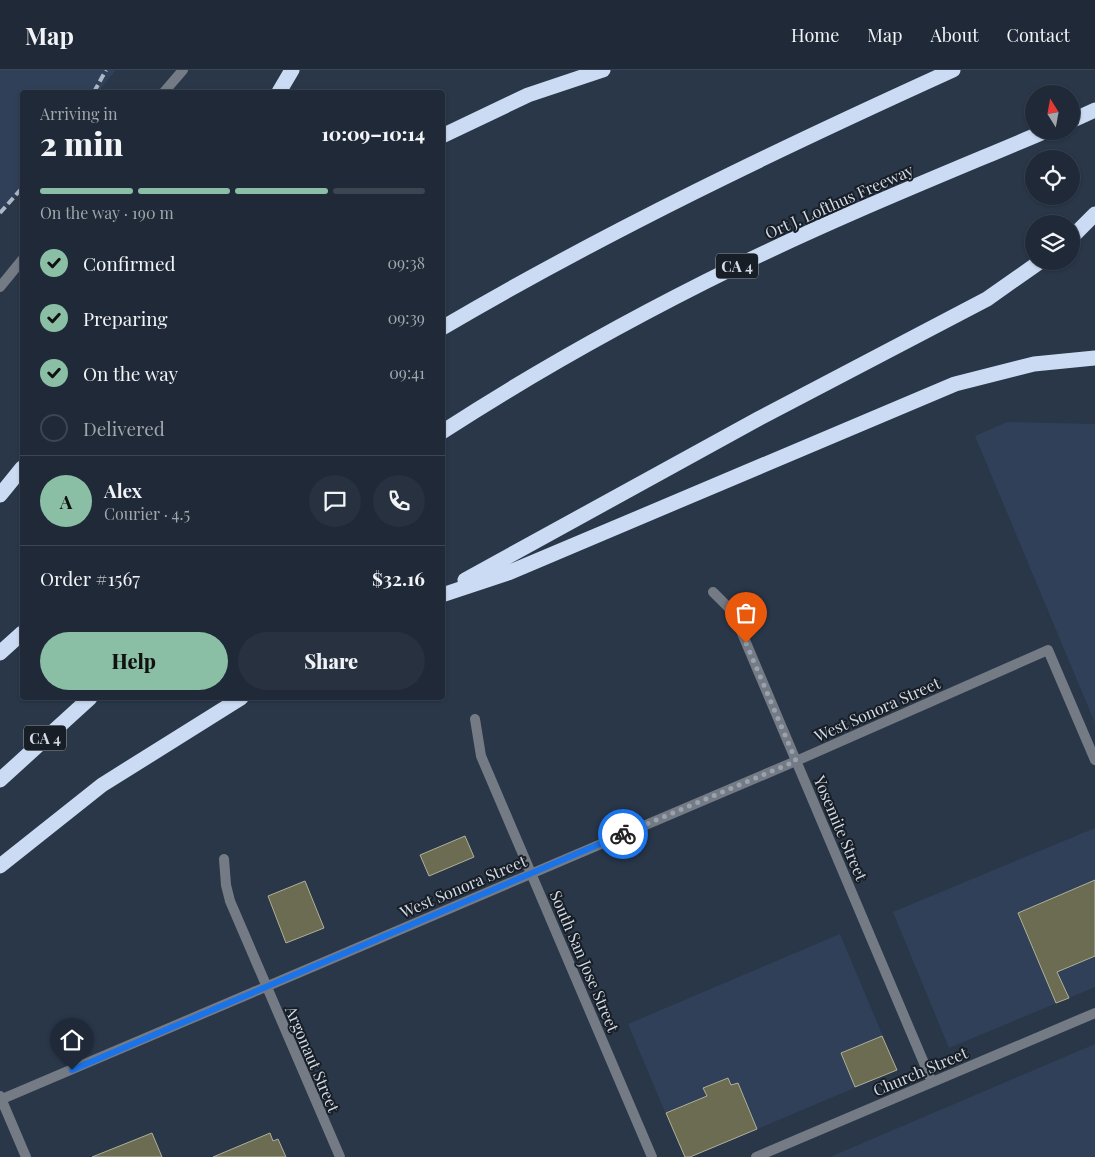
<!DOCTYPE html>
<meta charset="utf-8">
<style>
:root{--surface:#1f2937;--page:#27313f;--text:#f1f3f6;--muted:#a1a6ad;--line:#3c4552;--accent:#8abfa5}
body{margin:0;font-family:"Playfair Display",serif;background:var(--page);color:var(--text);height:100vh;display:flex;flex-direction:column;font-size:19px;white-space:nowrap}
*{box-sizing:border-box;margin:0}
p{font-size:16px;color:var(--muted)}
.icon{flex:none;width:28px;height:28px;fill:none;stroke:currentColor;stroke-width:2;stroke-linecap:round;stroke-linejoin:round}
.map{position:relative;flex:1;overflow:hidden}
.side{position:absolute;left:20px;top:20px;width:425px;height:610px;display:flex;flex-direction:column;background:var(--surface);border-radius:5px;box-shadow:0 1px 4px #0004,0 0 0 1px var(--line)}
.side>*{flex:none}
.needle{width:32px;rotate:349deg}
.buttons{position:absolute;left:1025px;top:15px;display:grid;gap:10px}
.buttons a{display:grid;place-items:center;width:55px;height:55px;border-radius:50%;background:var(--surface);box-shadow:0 1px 4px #0004,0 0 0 1px var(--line);font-size:25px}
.pin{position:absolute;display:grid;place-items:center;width:42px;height:42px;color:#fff;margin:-51px -21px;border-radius:50% 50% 50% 0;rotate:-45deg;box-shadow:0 0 5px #0007}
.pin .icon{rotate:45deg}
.courier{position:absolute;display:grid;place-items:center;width:50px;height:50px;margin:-25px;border:4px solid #1a73e8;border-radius:50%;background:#fff;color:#222;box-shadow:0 1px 6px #0007}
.headline em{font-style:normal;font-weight:800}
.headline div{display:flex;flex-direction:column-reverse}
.headline{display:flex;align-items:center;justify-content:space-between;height:85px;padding:0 20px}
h1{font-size:32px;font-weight:800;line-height:38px}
.bar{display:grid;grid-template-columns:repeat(4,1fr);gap:8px 5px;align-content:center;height:60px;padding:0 20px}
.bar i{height:6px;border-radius:4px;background:var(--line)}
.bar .selected{background:var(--accent)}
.bar p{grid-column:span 4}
.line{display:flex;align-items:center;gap:12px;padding:0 20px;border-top:1px solid var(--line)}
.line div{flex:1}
.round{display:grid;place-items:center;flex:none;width:52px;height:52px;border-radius:26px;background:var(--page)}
ol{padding:0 20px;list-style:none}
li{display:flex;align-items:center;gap:15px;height:55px}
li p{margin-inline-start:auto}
li .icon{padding:5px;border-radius:50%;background:var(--accent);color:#111;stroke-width:4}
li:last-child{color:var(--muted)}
li i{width:28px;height:28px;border:2px solid var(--line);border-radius:50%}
.button{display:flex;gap:10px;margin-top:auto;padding:10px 20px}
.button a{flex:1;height:58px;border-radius:30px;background:var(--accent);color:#111;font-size:20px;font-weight:800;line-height:58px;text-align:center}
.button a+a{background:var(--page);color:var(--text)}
header{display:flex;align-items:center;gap:30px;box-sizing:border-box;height:70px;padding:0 25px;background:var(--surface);border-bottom:1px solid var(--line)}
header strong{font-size:24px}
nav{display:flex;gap:28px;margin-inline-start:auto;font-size:18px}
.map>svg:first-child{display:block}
.built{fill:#2f4058}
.building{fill:#6c6c53;stroke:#b0b196}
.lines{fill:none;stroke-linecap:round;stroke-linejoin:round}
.minor{stroke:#757b85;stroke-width:10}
.tertiary{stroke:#757b85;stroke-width:10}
.motorway{stroke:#cbdbf3;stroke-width:15}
.rail{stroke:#aeb8c5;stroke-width:4;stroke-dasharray:8 4;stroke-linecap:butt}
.done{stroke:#97a1af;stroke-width:5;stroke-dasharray:0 9}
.route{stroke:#1a73e8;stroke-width:6}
.labels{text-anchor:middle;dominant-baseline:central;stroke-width:4;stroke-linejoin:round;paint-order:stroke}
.shield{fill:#181e26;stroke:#9aa2ac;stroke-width:1}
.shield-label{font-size:15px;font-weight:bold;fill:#d2dae6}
.street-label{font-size:16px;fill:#d2dae6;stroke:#181e26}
</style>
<header>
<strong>Map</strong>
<nav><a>Home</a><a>Map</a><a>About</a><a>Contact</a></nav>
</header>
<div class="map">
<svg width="1095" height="1087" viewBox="0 0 1095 1087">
<rect width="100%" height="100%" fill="#293749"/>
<!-- built -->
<path class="built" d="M0,0h116l-18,22h-76v96l-22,28z
M1007,352l88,2v299l-120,-287z
M1095,758v159l-146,61 -56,-136z
M840,864l57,136 -206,87h-7l-56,-133z
M1095,974v113h-265z"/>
<!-- building -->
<path class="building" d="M465,766l9,21 -45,19 -9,-21z
M1095,810v76l-38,16 12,26 -13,5 -38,-90z
M305,811l19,47 -38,15 -18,-47z
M882,966l15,34 -42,17 -14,-34z
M728,1008l3,7 7,-2 19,46 -67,28h-5l-19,-44 41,-17 -4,-8z
M152,1063l10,24h-70z
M270,1063l3,8 5,-2 8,18h-73z"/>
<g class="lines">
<!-- minor -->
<path class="minor" d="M713,522l15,15 11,19 193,456
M475,649l6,37 171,401
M224,789l2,26 4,16 110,256
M0,1026l26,61
M0,1030l796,-339 252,-111 47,110
M756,1087l339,-144"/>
<!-- tertiary -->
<path class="tertiary" d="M164,22l19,-22
M0,217l22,-27"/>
<!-- motorway -->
<path class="motorway" d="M279,22l13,-22
M1071,51l24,-11
M442,66l86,-41 75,-25
M1071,168l24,-24
M442,258c165,-97 337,-179 511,-258
M442,362c94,-61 193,-116 293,-165 102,-50 207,-92 311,-136
M0,425l22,-27
M465,510l293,-161 229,-120 54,-38
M442,525l66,-22 447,-189 79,-20 61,-6
M0,583l22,-20
M0,710l90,-82
M0,796l102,-81 139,-87"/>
<!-- rail -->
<path class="rail" d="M94,22l12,-22
M0,143l22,-25"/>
</g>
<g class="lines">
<!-- done -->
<path class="done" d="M623,764l173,-73 -50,-118"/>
<!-- route -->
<path class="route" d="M72,1000l551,-236"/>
</g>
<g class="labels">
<!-- shield labels -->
<g class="shield">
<rect x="716" y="183.5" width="42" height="25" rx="4"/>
<rect x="24" y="655.5" width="42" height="25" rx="4"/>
</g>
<g class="shield-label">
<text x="737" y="196">CA 4</text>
<text x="45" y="668">CA 4</text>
</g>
<!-- street labels -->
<g class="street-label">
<text transform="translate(839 131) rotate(-24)">Ort J. Lofthus Freeway</text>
<text transform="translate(877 639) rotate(-24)">West Sonora Street</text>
<text transform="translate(841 758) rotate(67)">Yosemite Street</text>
<text transform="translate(463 816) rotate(-23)">West Sonora Street</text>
<text transform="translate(585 891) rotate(67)">South San Jose Street</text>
<text transform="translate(313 989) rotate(67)">Argonaut Street</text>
<text transform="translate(920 1001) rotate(-23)">Church Street</text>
</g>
</g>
</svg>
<div class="buttons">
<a><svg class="needle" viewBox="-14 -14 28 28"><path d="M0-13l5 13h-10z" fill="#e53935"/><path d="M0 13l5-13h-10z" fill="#a1a6ad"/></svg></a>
<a><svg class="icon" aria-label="locate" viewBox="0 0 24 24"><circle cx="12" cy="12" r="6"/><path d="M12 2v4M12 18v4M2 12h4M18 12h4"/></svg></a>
<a><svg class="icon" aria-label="layers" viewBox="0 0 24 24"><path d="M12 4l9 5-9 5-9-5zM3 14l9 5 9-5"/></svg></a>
</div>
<div class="pin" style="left:746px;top:573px;background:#ea580c"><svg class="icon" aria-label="bag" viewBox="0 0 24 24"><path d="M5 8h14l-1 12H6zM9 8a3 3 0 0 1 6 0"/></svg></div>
<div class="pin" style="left:72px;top:1000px;background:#1f2937"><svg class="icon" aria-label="home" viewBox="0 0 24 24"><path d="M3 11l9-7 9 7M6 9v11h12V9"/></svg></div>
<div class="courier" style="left:623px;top:764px"><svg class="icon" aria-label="bike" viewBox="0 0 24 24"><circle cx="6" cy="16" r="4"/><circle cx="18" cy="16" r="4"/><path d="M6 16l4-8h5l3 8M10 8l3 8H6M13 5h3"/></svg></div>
<section class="side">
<div class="headline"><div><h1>2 min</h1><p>Arriving in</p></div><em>10:09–10:14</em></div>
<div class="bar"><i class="selected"></i><i class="selected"></i><i class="selected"></i><i></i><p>On the way · 190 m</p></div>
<ol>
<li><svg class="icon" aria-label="check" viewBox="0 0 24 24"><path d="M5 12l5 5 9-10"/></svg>Confirmed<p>09:38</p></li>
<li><svg class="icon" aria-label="check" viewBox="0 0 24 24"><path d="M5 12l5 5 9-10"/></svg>Preparing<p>09:39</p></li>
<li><svg class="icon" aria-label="check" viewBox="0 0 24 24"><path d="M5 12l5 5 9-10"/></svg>On the way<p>09:41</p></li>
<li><i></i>Delivered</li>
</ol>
<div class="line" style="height:90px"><b class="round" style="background:var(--accent);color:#111">A</b><div><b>Alex</b><p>Courier · 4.5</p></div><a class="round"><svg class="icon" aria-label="chat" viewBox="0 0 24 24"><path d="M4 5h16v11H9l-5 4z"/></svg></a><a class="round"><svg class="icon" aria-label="phone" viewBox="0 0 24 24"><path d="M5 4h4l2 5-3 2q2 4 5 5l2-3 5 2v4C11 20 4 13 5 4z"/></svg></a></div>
<div class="line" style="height:65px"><div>Order #1567</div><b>$32.16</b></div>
<div class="button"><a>Help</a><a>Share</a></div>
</section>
</div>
